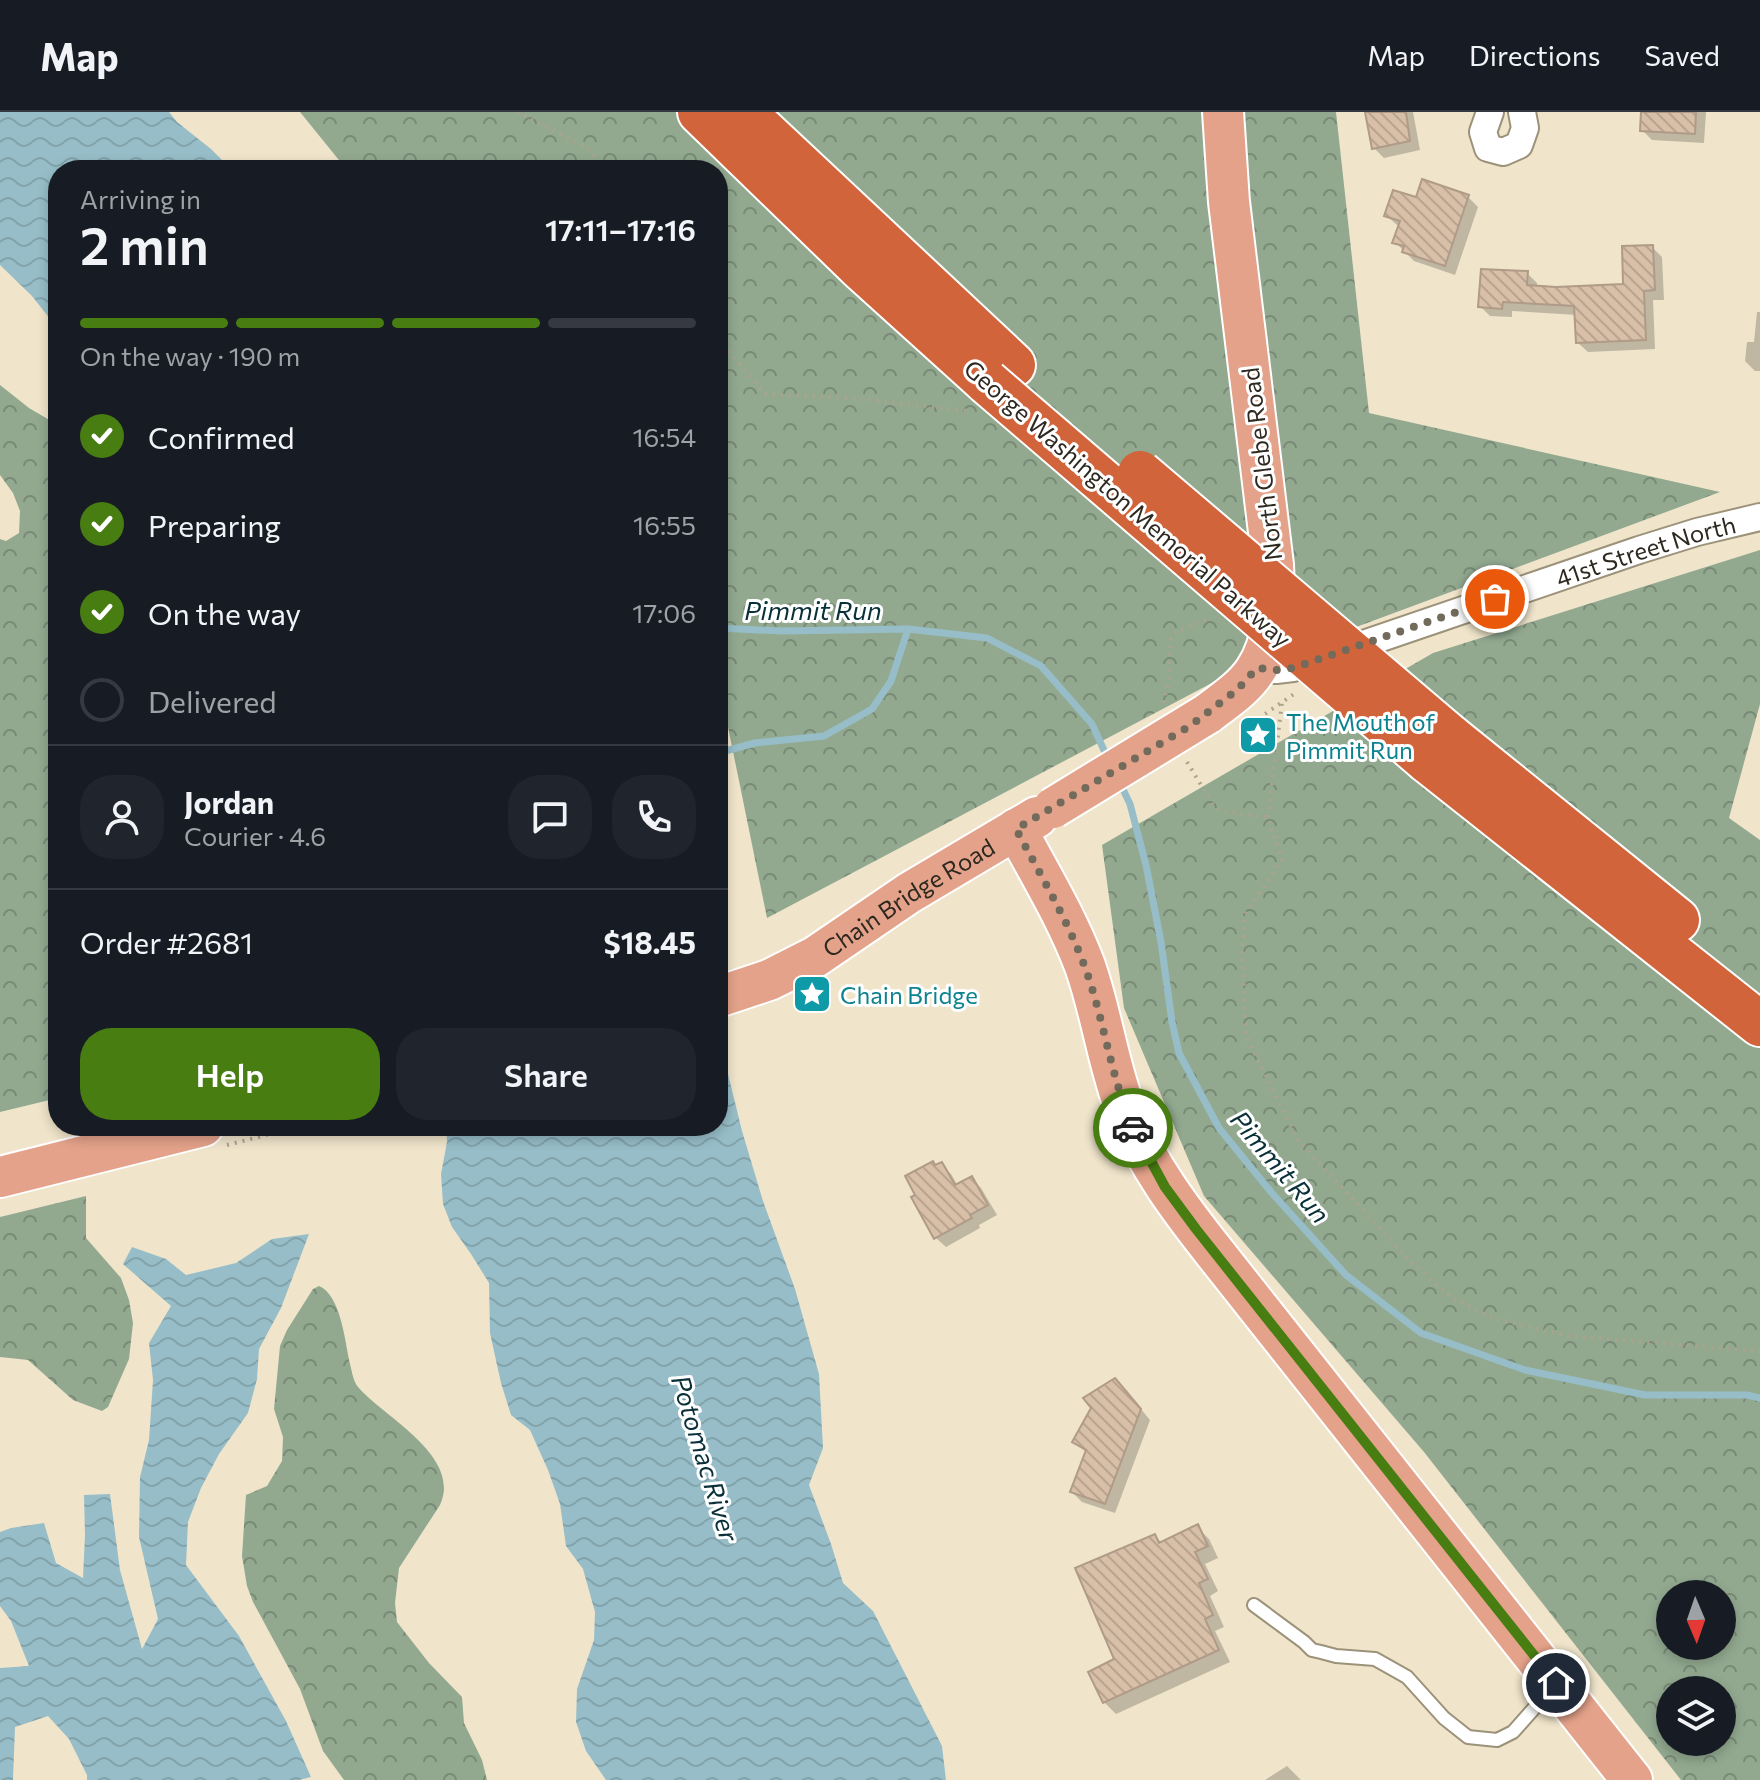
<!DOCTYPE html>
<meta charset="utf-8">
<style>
:root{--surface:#171b24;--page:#20242c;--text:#f1f3f6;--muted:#9ea1a6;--line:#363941;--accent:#477d11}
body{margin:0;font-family:Commissioner,sans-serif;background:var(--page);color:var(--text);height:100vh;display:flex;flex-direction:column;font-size:30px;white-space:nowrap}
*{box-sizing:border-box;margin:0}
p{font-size:26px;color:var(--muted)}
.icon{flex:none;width:44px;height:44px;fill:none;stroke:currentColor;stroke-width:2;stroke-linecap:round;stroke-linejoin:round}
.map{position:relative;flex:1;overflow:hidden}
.drawer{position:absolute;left:48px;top:48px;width:680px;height:976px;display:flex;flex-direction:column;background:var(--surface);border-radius:32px;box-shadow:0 4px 12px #0003}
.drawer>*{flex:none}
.needle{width:52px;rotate:178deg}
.tools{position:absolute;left:1656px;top:1468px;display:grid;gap:16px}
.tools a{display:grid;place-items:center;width:80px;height:80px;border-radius:50%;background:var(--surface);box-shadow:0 4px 12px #0003;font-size:40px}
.pin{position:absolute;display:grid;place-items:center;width:68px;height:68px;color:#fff;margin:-34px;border:4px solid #fff;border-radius:50%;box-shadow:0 2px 8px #0007}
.courier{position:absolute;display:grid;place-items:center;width:80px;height:80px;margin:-40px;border:6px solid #477d11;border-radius:50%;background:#fff;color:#222;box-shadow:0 2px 10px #0007}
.overview em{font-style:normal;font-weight:600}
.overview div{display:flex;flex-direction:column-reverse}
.overview{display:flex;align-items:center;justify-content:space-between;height:136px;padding:0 32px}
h1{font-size:52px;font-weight:600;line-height:60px}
.bar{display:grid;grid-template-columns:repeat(4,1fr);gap:12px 8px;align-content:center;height:96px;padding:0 32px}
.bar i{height:10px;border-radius:6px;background:var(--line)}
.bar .selected{background:var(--accent)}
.bar p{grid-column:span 4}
.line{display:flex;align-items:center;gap:20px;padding:0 32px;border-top:2px solid var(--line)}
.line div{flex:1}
.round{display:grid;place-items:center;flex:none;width:84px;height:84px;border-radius:32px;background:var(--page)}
ol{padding:0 32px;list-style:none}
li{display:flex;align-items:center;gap:24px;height:88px}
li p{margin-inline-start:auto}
li .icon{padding:8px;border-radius:50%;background:var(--accent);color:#fff;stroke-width:4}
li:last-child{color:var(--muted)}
li i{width:44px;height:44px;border:4px solid var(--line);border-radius:50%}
.cta{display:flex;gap:16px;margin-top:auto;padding:16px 32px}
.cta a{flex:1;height:92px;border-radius:32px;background:var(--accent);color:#fff;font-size:32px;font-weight:600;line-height:92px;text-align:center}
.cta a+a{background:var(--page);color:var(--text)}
header{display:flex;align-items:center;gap:48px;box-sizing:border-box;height:112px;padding:0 40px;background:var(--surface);border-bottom:2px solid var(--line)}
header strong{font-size:38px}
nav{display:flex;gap:44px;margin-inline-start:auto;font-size:28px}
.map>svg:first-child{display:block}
.forest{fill:url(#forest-crowns);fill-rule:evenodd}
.water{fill:url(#water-waves)}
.shadow{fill:#0003}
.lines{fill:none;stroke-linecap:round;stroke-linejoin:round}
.stream{stroke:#97bec8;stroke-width:7}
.building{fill:url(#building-back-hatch);stroke:#af9b88;stroke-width:2}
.lane-casing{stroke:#9c927a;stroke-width:16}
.street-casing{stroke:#9c927a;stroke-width:30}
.primary-casing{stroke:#fff;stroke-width:44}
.highway-casing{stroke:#fff;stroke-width:48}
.path{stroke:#aca38f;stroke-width:4;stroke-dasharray:2 6;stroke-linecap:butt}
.lane{stroke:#fff;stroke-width:12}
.street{stroke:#fff;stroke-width:26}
.primary{stroke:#e4a28a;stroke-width:40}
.highway{stroke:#d2643c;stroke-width:44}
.primary-bridge-casing{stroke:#fff;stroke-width:44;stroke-linecap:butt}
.highway-bridge-casing{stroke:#fff;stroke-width:48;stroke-linecap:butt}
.primary-bridge{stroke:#e4a28a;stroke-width:40}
.highway-bridge{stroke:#d2643c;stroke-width:44}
.done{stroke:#726b5c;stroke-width:8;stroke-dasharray:0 14.4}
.route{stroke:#477d11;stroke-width:10}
.labels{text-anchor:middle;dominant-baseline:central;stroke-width:6;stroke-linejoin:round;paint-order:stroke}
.street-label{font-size:24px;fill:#2e2920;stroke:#fff}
.culture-label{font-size:24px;fill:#0d838f;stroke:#fff;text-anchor:start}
.water-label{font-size:26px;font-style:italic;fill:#093038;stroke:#fff}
</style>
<header>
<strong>Map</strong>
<nav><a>Map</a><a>Directions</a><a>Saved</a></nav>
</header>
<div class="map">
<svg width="1760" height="1668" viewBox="0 0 1760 1668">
<defs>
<pattern id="forest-crowns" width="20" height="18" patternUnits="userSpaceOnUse" patternTransform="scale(2)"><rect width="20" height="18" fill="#92a990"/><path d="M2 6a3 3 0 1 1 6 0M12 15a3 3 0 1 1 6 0" fill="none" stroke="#788a75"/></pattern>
<pattern id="water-waves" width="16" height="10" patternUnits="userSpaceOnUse" patternTransform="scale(2)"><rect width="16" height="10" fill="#97bec8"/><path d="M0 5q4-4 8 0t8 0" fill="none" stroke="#82a3ac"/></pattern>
<pattern id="building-back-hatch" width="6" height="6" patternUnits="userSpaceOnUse" patternTransform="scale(2)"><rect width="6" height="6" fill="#d8bfa7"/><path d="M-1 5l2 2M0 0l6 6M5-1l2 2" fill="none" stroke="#baa48f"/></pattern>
</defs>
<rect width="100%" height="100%" fill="#f0e5cb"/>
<!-- forest -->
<path class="forest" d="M300,0h1036l33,301 351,79 -493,183 -460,243 -49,-240v-508h-371z
M0,273l29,23 29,17v673l-58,14v-573l6,2 13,-8 1,-22 -7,-18 -13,-18z
M1760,438v154l-31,114 31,22v940h-79l-257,-328 -220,-256 -80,-188 -22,-163 331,-192zM1670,1482h52v52h-52zM1670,1578h52v52h-52z
M86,1084v42l35,40 8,22 4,23 -4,36 -21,48 -6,4 -29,-11 -45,-40 -28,-3v-140z
M319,1174c22,9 26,56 31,78 2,7 3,17 8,23 27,31 104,69 82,118l-41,63 -4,35 2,19 32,41 33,34 2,26 18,37 5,20h-143l-21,-29 -23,-62 -47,-87 -6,-16 -5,-30 4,-61 21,-9 15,-25 1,-24 -9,-28 6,-63 7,-16 26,-41z"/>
<!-- water -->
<path class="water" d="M0,0h169l8,10 34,27 21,21h-174v159l-26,-33 -32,-31z
M718,921l24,98 21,70 32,88 24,85 4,74 -14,37 22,59 12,39 30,28 69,135 4,34h-340l-20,-29 -10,-29 1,-33 17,-49 1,-28 -12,-43 -17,-23 -6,-42 -12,-34 -18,-40 -19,-15 -10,-32 -11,-50 -1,-50 -18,-29 -19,-27 -9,-23 -2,-30 6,-32 -1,-16h272z
M309,1122l-28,74 -22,41 -2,30 -9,34 -29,41 -18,34 -13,34 -2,43 53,71 47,85 25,56 -12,3h-212v-5l-18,-36 -21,-23 -33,11 -2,53h-13v-112l29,-2 -18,-45 -11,-15v-74l11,-4 33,-5 12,40 27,15 2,-43 -1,-40 26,-1 10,76 22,79 16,-30 -19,-82 1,-60 9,-37 4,-60 -4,-37 22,-37 -48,-42 9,-17 34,12 20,16 50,-12 36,-24z"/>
<!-- shadow -->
<path class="shadow" d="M1367,0h46l7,38 -36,8 -10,-10z
M1643,0h63l-2,31 -52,-3 -10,-10z
M1468,85l10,10 -23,68 -41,-14 -19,-19 5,-15 -3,-2 -10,-9 30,-16z
M1652,135l10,10 2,43h-11l2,49 -67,3 -10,-9 -1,-28 -65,-4v6l-22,-1 -10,-10 47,-33 10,10v5l89,-2z
M1757,200h3v59h-5l-10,-10 2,-19h7z
M941,1052l10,10 7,12 14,-8 9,10 16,27 -18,10 1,3 -34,19 -10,-9v-71z
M1125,1278l25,30 -35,93 -33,-11 -10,-10 15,-39 -13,-12z
M1197,1415l12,12 9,19 -13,6 13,27 -8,5 14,31 -9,4 15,31 -114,52 -12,-12 51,-166 7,7z
M1287,1654l14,14h-36z"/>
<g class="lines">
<!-- stream -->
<path class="stream" d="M718,516l64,3 126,-2 79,9 54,28 51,58 16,35
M718,641l37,-10 69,-7 48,-27 19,-28 17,-52
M1119,669l11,23 16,61 15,77 11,80 7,31 40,75 52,64 75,83 75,58 104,37 120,25h102l13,3"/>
</g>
<!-- building -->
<path class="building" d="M1365,0h41l4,29 -38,8z
M1641,0h55l-1,22 -55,-3z
M1422,67l47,16 -24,71 -43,-14 2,-6 -12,-3 8,-22 -16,-5 9,-26 23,7z
M1653,133l2,45 -11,1 2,49 -70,3 -2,-37 -71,-4 -1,7 -24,-2 3,-38 47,2 -1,14 29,2 67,-3 -1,-38z
M933,1049l2,4 7,-3 13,23 17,-9 16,29 -18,10 2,3 -38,21 -23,-42 4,-2 -10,-19z
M1115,1266l26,31 -36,95 -35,-12 16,-42 -14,-8 19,-34 -8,-10z
M1198,1412l10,22 -13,6 13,27 -9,4 14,32 -8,4 14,31 -116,53 -15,-31 26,-13 -39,-91 80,-34 4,9z"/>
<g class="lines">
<!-- lane casing -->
<g class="lane-casing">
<path id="lane" d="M1254,1493l50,37 8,8 9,2 15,4 39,3 32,18 37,41 24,19 29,3 16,-8 39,-44"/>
</g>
<!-- street casing -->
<g class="street-casing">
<g id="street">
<path d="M1490,0l-7,20 5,16 15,4 16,-7 6,-17 -3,-16"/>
<path id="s1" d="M1257,556l19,2 17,-2 346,-118 58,-18 63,-15"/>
</g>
</g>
<!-- primary casing -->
<g class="primary-casing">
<g id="primary">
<path d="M1207,602c17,-13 36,-25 48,-43 21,-31 20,-70 18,-106l-44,-363 -6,-90"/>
<path d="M1016,717c24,45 51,89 69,137 17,48 23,100 42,148 20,51 54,96 88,139l417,527"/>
<path id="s2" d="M718,885l51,-17 46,-23 94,-64 128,-76"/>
<path d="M0,1065l203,-51"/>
</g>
</g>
<!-- highway casing -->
<g class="highway-casing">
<path id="highway" d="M700,0l162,157 125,113
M743,0l270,253
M1449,624l228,184
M1428,649l332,263"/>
</g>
<!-- path -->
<path class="path" d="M517,0l71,36 18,22
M718,227l47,55 84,4 120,13
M1163,591l5,-18 3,-47 3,-5 37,-15
M1252,611l42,-29
M1187,650l28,46 23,6 30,3 14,43 -37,54 -3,36 4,86 52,104 116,125 37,32 41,21 76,18 192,15
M1268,705l14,-115
M227,1033l75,-19"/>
<!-- lane -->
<use href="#lane" class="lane"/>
<!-- street -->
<use href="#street" class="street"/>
<!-- primary -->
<use href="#primary" class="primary"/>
<!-- highway -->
<use href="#highway" class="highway"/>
<!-- primary-bridge casing -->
<g class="primary-bridge-casing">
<path id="primary-bridge" d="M1053,696l154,-94"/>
</g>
<!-- highway-bridge casing -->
<g class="highway-bridge-casing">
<path id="highway-bridge" d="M987,270l441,379
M1140,361l309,263"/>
</g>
<!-- primary-bridge -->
<use href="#primary-bridge" class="primary-bridge"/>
<!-- highway-bridge -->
<use href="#highway-bridge" class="highway-bridge"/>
</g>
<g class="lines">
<!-- done -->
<path class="done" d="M1133,1016c-20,-46 -27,-95 -42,-143 -17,-55 -48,-105 -75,-156l174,-103 47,-36 20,-22 19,2 17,-2 202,-69"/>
<!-- route -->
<path class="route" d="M1133,1016l32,59 31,42 360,454"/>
</g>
<!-- icons -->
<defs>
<g id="sight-square" transform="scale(2)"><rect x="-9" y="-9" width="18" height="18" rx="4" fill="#0f9aa8" stroke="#fff"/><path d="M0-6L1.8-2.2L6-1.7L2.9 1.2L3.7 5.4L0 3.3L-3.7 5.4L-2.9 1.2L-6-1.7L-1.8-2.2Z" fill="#fff"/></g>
</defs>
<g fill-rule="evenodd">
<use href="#sight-square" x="1258" y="623"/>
<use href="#sight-square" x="812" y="882"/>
</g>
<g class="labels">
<!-- street labels -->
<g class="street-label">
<text transform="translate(1261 352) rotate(-97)">North Glebe Road</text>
<text transform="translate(1128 391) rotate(41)">George Washington Memorial Parkway</text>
<text stroke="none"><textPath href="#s1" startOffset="408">41st Street North</textPath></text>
<text stroke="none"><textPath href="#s2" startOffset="216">Chain Bridge Road</textPath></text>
</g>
<!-- culture labels -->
<g class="culture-label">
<text x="1286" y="609">The Mouth of<tspan x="1286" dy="28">Pimmit Run</tspan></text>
<text x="840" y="882">Chain Bridge</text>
</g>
<!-- water labels -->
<g class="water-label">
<text x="813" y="497">Pimmit Run</text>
<text transform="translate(1281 1054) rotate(50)">Pimmit Run</text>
<text transform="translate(706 1346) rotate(73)">Potomac River</text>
</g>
</g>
</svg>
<div class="tools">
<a><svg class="needle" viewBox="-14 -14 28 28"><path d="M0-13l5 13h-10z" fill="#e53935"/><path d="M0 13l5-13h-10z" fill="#9ea1a6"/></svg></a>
<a><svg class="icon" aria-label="layers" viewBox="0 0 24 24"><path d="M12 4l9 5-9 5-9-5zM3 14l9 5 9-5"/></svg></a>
</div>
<div class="pin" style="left:1495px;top:487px;background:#ea580c"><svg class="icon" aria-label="bag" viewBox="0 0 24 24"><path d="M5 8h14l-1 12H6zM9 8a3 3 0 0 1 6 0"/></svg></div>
<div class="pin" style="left:1556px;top:1571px;background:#1f2937"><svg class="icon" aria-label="home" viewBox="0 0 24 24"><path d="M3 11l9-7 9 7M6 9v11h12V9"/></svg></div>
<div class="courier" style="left:1133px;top:1016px"><svg class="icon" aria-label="car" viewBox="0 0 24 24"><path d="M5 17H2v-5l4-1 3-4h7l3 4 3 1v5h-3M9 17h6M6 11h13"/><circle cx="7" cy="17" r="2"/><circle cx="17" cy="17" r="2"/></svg></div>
<section class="drawer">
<div class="overview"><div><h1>2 min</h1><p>Arriving in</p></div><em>17:11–17:16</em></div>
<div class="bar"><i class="selected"></i><i class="selected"></i><i class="selected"></i><i></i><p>On the way · 190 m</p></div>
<ol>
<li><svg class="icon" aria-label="check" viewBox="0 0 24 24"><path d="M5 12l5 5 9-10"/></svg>Confirmed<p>16:54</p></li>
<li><svg class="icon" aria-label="check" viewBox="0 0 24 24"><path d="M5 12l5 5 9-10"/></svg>Preparing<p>16:55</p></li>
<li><svg class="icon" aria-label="check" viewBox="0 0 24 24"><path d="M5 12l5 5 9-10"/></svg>On the way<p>17:06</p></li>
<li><i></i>Delivered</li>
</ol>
<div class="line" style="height:144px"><a class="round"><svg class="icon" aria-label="person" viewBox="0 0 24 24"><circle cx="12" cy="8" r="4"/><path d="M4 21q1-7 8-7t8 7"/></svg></a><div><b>Jordan</b><p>Courier · 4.6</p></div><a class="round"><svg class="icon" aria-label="chat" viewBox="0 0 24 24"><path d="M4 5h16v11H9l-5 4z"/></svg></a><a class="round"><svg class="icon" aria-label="phone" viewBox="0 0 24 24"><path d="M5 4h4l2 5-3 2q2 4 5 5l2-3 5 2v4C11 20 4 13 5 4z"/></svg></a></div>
<div class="line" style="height:104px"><div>Order #2681</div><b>$18.45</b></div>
<div class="cta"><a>Help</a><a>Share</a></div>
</section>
</div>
